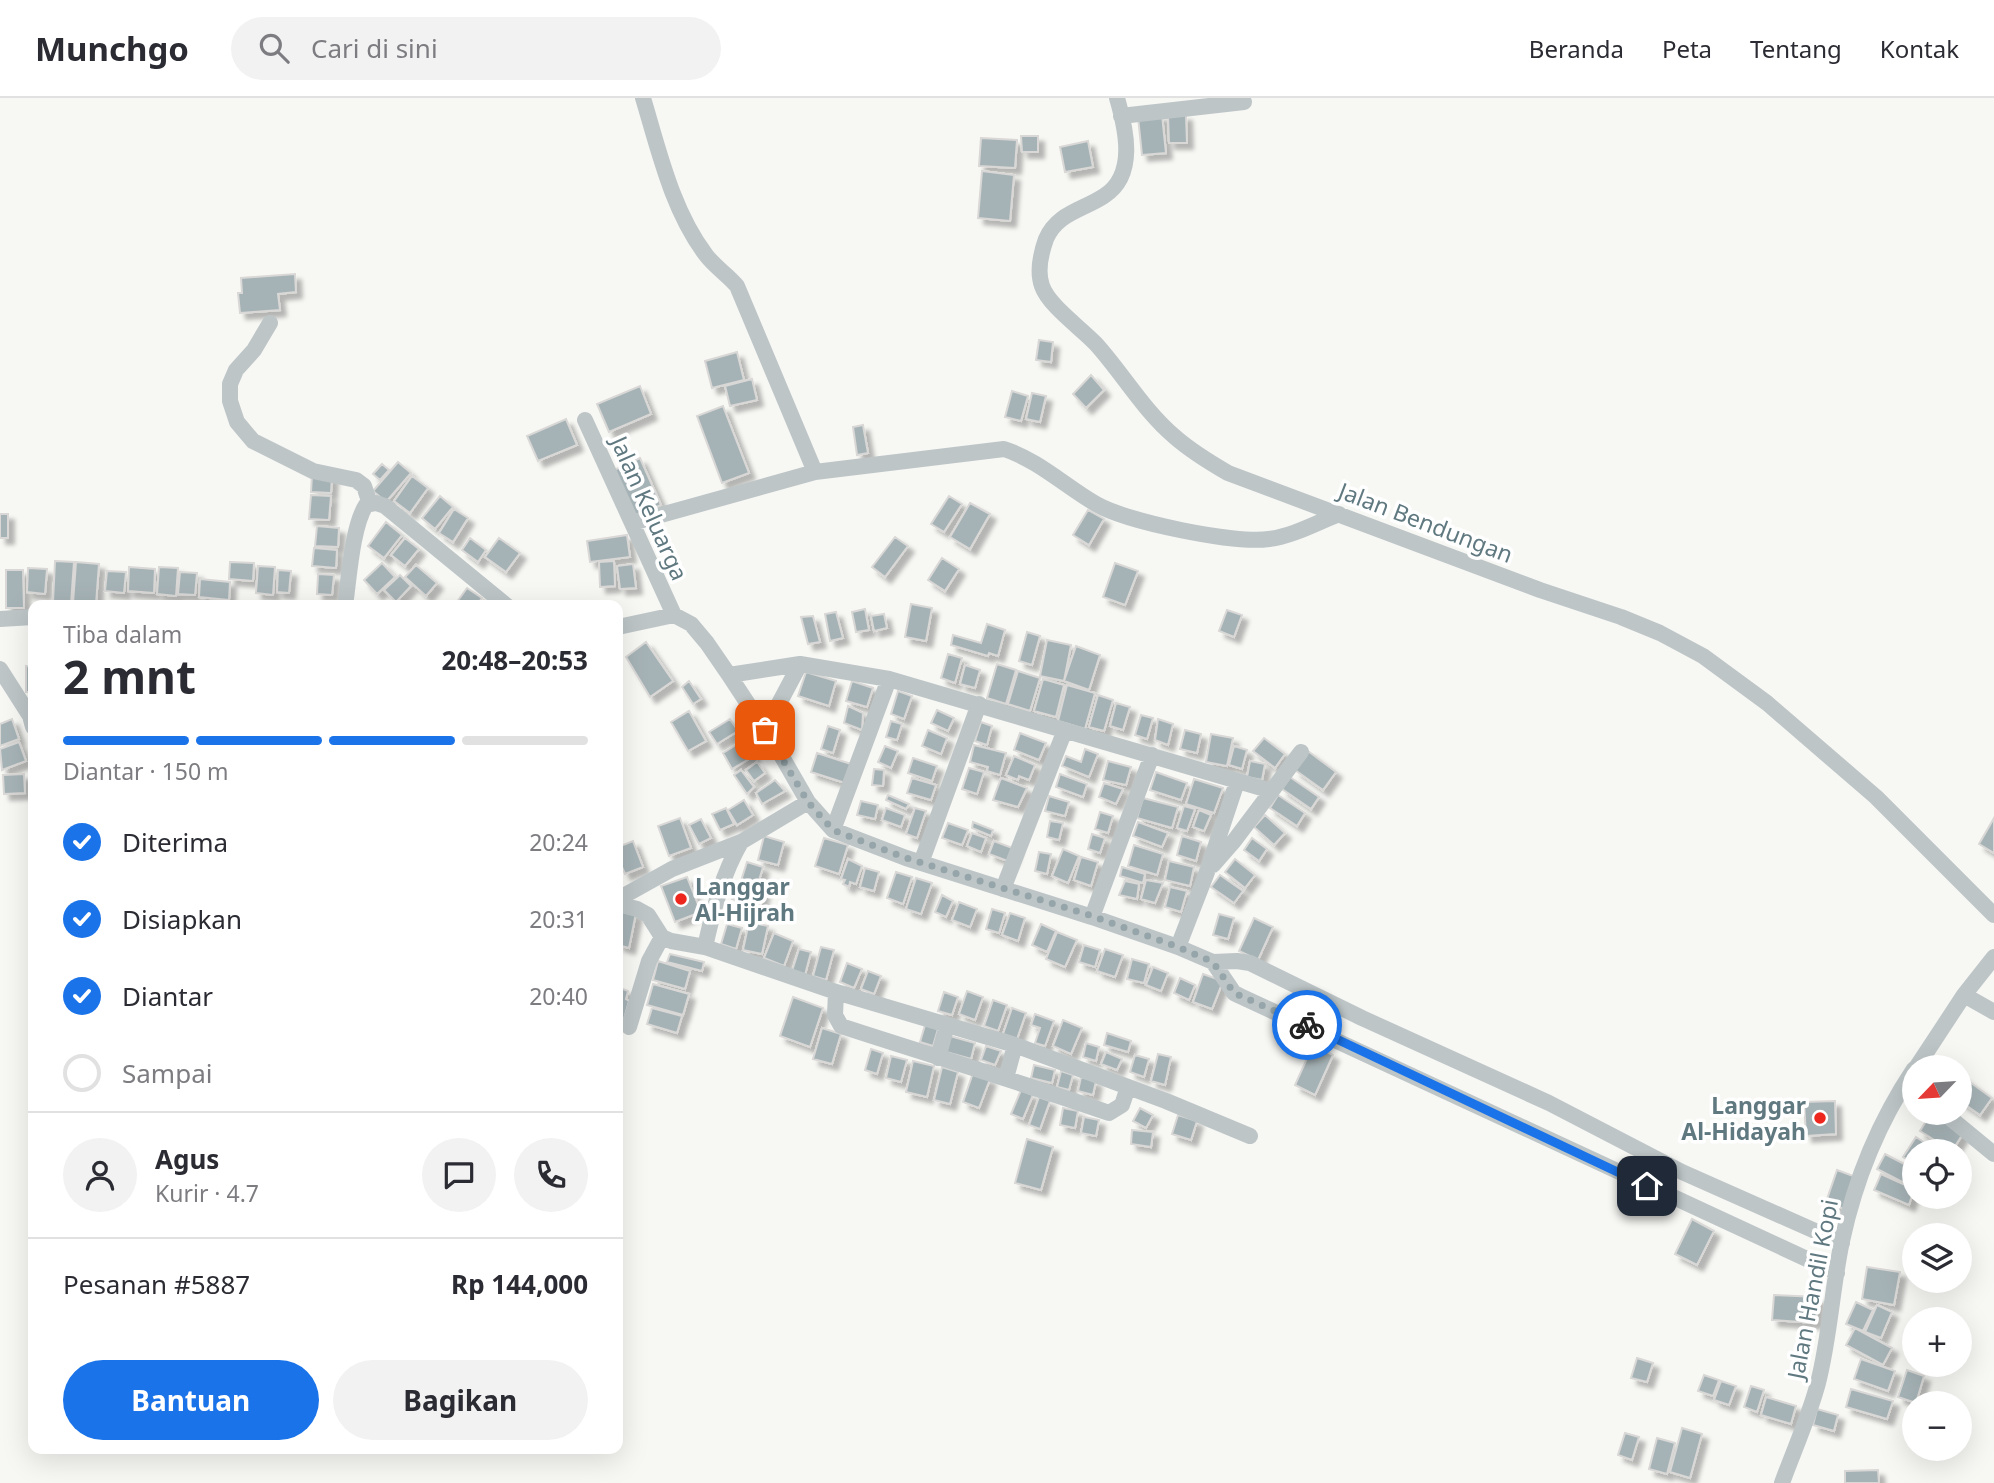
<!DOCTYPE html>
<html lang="id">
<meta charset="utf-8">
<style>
:root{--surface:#fff;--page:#f2f2f3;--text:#2b2b33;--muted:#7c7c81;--line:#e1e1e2;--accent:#1a73e8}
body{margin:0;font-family:"Noto Sans",sans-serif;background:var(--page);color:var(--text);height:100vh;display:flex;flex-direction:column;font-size:26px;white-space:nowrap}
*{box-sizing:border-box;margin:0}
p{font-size:23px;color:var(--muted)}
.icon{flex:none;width:38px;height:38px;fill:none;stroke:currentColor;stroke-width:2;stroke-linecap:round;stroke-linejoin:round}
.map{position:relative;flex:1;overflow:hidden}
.panel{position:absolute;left:28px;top:502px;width:595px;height:854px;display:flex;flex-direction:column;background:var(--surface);border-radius:14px;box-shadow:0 7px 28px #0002}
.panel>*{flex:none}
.needle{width:46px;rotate:245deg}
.fabs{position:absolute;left:1902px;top:957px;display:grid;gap:14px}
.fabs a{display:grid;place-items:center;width:70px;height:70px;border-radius:50%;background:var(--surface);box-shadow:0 7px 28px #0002;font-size:35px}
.pin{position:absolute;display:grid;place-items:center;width:60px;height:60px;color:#fff;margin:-30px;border-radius:14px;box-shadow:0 4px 10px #0006}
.courier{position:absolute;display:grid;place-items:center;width:70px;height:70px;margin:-35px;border:5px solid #1a73e8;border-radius:50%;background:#fff;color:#222;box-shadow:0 2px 9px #0007}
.head em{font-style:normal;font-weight:700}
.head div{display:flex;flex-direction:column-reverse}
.head{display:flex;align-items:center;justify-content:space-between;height:119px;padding:0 35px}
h1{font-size:46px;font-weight:700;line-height:52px}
.bar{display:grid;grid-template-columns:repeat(4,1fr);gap:10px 7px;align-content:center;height:84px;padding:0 35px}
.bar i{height:9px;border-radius:5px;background:var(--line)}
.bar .on{background:var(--accent)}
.bar p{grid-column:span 4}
.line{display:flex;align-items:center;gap:18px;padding:0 35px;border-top:2px solid var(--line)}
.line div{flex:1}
.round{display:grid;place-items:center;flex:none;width:74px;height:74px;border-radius:37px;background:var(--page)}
ol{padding:0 35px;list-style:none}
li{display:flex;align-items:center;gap:21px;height:77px}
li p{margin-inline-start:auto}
li .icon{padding:7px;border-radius:50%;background:var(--accent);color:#fff;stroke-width:4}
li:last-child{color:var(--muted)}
li i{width:38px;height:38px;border:4px solid var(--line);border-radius:50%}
.cta{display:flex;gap:14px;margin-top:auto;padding:14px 35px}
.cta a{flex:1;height:80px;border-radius:42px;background:var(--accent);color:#fff;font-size:28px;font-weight:700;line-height:80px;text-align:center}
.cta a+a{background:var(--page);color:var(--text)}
header{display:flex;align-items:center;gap:42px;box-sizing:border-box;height:98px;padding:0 35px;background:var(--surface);border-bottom:2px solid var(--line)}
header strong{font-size:33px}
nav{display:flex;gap:38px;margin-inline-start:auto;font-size:24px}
.search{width:490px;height:63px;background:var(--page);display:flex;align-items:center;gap:18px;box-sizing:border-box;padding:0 24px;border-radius:38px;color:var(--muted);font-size:26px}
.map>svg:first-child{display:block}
.building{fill:#a6b3b6;stroke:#d9d8d6;stroke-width:2;filter:url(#shadow)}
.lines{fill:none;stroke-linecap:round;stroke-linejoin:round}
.minor{stroke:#bdc5c7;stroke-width:16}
.done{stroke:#95a5a9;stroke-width:7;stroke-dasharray:0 12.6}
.route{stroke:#1a73e8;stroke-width:9}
.poi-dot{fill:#ed271e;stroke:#fff;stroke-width:2.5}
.labels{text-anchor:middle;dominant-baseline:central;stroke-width:7;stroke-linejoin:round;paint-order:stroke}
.street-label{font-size:23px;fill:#607981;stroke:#fff}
.poi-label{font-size:23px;font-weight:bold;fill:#607981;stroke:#fff;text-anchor:start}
</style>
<header>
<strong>Munchgo</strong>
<div class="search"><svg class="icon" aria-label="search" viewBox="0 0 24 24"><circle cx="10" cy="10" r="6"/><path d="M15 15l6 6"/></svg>Cari di sini</div>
<nav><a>Beranda</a><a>Peta</a><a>Tentang</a><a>Kontak</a></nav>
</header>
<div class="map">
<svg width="1994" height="1385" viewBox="0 0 1994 1385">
<defs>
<filter id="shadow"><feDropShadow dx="6" dy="6" stdDeviation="2" flood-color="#0004"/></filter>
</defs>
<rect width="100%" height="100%" fill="#f7f7f4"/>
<!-- building -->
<path class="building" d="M1162,17l4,38 -24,2 -4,-38z
M1168,17h18l1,28h-18z
M1021,38h17v16h-16z
M981,40l36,2 -2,28 -36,-2z
M1088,43l5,26 -28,5 -5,-25z
M982,73l32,4 -4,46 -32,-3z
M295,176l1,18 -18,2 2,16 -40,3 -2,-20h4l-1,-15z
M1039,242l14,2 -2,20 -15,-2z
M737,254l7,28 -32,8 -7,-27z
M1091,277l13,15 -18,18 -13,-14z
M752,281l5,21 -27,6 -5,-20z
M640,288l11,28 -42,18 -12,-28z
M1012,293l16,5 -7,25 -16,-4z
M1032,295l14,3 -6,26 -14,-3z
M723,308l26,67 -27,10 -25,-67z
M566,321l11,26 -39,16 -11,-25z
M863,327l5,28 -11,2 -4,-28z
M640,360l21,47 -26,12 -21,-47z
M398,364l13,11 -25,29 -13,-11z
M382,366l7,6 -9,10 -7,-6z
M312,377l20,1 -1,17 -20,-1z
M412,378l16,12 -18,25 -16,-12z
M311,397l20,1 -2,24 -20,-1z
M440,398l13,11 -18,22 -13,-11z
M949,398l13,8 -18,28 -13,-8z
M970,405l20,11 -20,35 -20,-12z
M454,411l14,9 -15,24 -14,-9z
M1088,412l16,9 -15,26 -16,-10z
M0,416h8v24h-8z
M386,424l16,13 -18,23 -16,-12z
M317,428l22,2 -1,19 -23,-1z
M627,437l3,22 -40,5 -3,-21z
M895,439l13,9 -23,31 -13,-10z
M405,440l14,11 -14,17 -14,-11z
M470,440l16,12 -8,12 -16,-12z
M499,440l21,15 -14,19 -21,-15z
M314,450l23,2 -1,18 -24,-2z
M942,460l17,11 -14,22 -17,-11z
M55,463l19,1 -3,42 -18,-2z
M614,463l1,25 -15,1 -1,-25z
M76,464l23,2 -3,40 -23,-1z
M230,464l24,1 -1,18 -24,-2z
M382,465l13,14 -18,17 -13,-14z
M1115,465l23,8 -13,34 -22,-8z
M633,466l3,24 -16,1 -3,-23z
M416,467l21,18 -11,13 -21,-19z
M258,468l17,1 -2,28 -17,-2z
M129,469l26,2 -1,24 -26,-2z
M159,469l19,1 -2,28 -19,-2z
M28,470l19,1 -2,25 -18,-2z
M6,472h17l1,38h-18z
M278,472l13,1 -2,22 -12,-1z
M107,473l19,1 -2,21 -19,-2z
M180,474l17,1 -2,22 -17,-1z
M318,476l16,1 -2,20 -15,-1z
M400,477l11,11 -15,16 -12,-12z
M200,481l30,3 -1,18 -30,-3z
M467,490l15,10 -6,8h-22z
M911,506l21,4 -6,33 -21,-4z
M865,511l4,21 -13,2 -4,-20z
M1227,512l15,5 -8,22 -15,-6z
M836,514l7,26 -13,3 -5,-27z
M884,516l3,14 -13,3 -3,-15z
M813,518l7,26 -12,2 -7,-27z
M987,526l18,6 -7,26 -9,-3 -1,3 -37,-11 2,-10 28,8z
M1027,534l13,4 -8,29 -13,-4z
M1047,542l24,5 -7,36 -24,-5z
M646,544l27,39 -23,16 -24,-40z
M1076,548l24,9 -11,35 -25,-9z
M948,556l14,4 -7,25 -14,-5z
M997,566l19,6 -10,34 -19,-6z
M965,567l15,5 -5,18 -15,-4z
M26,568l7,1v25h-7z
M1018,573l22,7 -10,33 -22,-7z
M806,574l30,9 -7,25 -31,-10z
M1043,581l21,6 -8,32 -22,-6z
M689,583l12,18 -8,5 -11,-17z
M852,583l21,7 -6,19 -21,-6z
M1067,587l28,8 -10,36 -27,-8z
M898,593l14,5 -8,23 -13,-5z
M1098,597l15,5 -9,31 -15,-4z
M1116,605l14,4 -7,23 -13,-4z
M848,608l15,7 -1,17 -18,-7z
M937,612l17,8 -6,13 -17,-8z
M689,613l17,30 -18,10 -17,-29z
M1141,617l12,3 -6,21 -12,-4z
M12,621l7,20 -19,7v-22z
M730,621l8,12 -21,13 -8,-12z
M1158,621l15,5 -5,21 -13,-5z
M891,623l11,3 -5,16 -11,-3z
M981,624l11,4 -5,19 -12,-4z
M828,628l12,4 -7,23 -12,-4z
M928,632l19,8 -6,16 -19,-8z
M1185,632l16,4 -4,19 -17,-4z
M1020,635l26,10 -7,17 -25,-10z
M1211,636l22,4 -6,28 -21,-4z
M1264,640l21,16 -10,14 -22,-17z
M744,642l10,16 -22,13 -9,-16z
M19,644l7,19 -24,9 -2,-21z
M974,647l32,8 -6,22 -13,-4 1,-4 -18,-5z
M885,648l13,5 -7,17 -13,-6z
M1234,648l13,4 -5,19 -13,-4z
M1085,651l13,5 -9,23 -27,-11 4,-10 15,6z
M1308,653l28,21 -13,18 -28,-20z
M817,655l34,11 -6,19 -34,-11z
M1014,658l21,9 -6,15 -10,-4 -1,4 -12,-5z
M913,660l24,8 -5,15 -24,-8z
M1108,663l23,6 -5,18 -23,-5z
M1250,663l15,3 -3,16 -15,-3z
M757,664l8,11 -11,8 -8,-11z
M969,670l15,4 -7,22 -15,-5z
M874,671l10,1 -1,16 -11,-1z
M741,672l13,17 -7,7 -13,-19z
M1156,674l31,11 -6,17 -31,-10z
M24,676l1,19 -21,1 -1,-19z
M1060,676l27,10 -4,13 -27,-10z
M1290,679l29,20 -8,12 -29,-20z
M912,680l24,7 -5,15 -24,-7z
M1001,680l26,10 -9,19 -25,-7z
M1194,681l29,9 -9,25 -28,-9z
M775,682l10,11 -23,13 -6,-11z
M1104,685l19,6 -7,15 -17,-7z
M888,697l21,9 -3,5 -20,-9z
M1278,697l27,18 -8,13 -27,-18z
M1049,698l20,6 -4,14 -20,-5z
M1143,700l35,9 -6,21 -35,-10z
M744,702l9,15 -16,10 -9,-15z
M861,703l17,4 -3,14 -18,-4z
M1184,708l11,3 -8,22 -10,-3z
M726,710l8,16 -14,6 -8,-16z
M886,710l19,7 -4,12 -19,-7z
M915,710l11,3 -9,27 -11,-4z
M1199,712l12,5 -7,16 -11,-4z
M1100,714l13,4 -5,17 -13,-4z
M1265,717l20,18 -11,12 -20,-18z
M680,720l11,30 -22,8 -11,-30z
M1994,720v35l-15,-9z
M701,721l10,19 -12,6 -10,-19z
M1050,723l13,2 -4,17 -12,-3z
M973,724l20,8 -2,6 -19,-8z
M1138,724l30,11 -6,14 -29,-11z
M948,725l20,7 -6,15 -20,-7z
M972,735l14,5 -5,14 -14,-6z
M1092,736l13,4 -5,15 -12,-4z
M764,738l20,6 -6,23 -20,-5z
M1182,738l19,6 -5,19 -19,-6z
M824,740l24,7 -9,29 -24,-8z
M1252,740l15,11 -8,12 -15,-11z
M633,743l10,26 -18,7 -7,-16v-11z
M994,743l21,8 -5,13 -21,-8z
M1134,747l29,9 -6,21 -29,-9z
M1063,751l16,7 -11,27 -16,-7z
M1039,754l12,2 -4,20 -12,-3z
M1081,759l17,5 -7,24 -17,-6z
M848,761l14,7 -6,18 -6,-2 -1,5 -6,-3 2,-4 -4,-1z
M1235,761l20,16 -10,13 -20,-16z
M1169,763l25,6 -4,19 -25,-6z
M747,764l16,5 -6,20 -16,-6z
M1122,769l23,7 -2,9 -23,-7z
M865,770l14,4 -5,19 -14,-4z
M896,774l16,5 -9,27 -16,-6z
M1220,777l23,16 -9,12 -23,-16z
M687,779l14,35 -26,10 -14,-36z
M916,780l16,5 -11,31 -15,-5z
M1146,782l17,3 -8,20 -14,-4z
M1125,783l14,3 -2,15 -18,-4z
M736,785l28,8 -4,16 -28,-8z
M1170,789l17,4 -6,21 -16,-5z
M942,797l11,6 -7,16 -11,-5z
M959,804l18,7 -7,18 -18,-7z
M618,811l18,4 -7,35 -11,-3z
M992,811l13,4 -6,20 -13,-4z
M1010,815l15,5 -7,23 -16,-6z
M1219,816l15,4 -6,21 -15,-4z
M1254,820l19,9 -15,33 -19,-9z
M749,824l19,4 -6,28 -19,-4z
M727,826l15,4 -6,21 -15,-5z
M1041,826l15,7 -9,21 -15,-7z
M1057,834l20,8 -12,27 -19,-8z
M774,835l19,8 -9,25 -20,-8z
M1084,847l16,5 -5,17 -16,-5z
M821,849l13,3 -8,30 -13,-4z
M799,851l12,3 -6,23 -13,-4z
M1105,851l18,6 -8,22 -18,-6z
M670,856l34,8 -2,9 -35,-9z
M1132,861l17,5 -5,19 -17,-4z
M658,863l32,10 -5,18 -32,-9z
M847,865l15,6 -8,19 -14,-6z
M1153,869l15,6 -7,18 -15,-6z
M868,873l13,5 -7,18 -13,-5z
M1203,876l20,7 -11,28 -19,-7z
M1180,880l15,7 -6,15 -15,-7z
M653,886l36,10 -6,21 -36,-10z
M618,889l10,4 -2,8 3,2 -6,22 -5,-2z
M967,893l16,6 -8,23 -16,-6z
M944,894l14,5 -6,18 -14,-4z
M793,899l30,11 -13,39 -30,-11z
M993,902l14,5 -9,26 -14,-5z
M652,910l30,8 -5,17 -30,-9z
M1012,910l14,5 -9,26 -14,-5z
M1035,916l19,7 -9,25 -10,-3 5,-15 -9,-3z
M1063,922l19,8 -11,26 -18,-8z
M925,927l13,4 -5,17 -13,-4z
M822,930l19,6 -9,30 -19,-5z
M1107,935l24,8 -3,11 -24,-7z
M950,938l25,7 -4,16 -25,-7z
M1086,945l13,4 -3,14 -13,-4z
M1313,947l20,10 -18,40 -20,-10z
M986,948l15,5 -6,14 -14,-5z
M871,951l12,4 -6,21 -12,-4z
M1106,954l16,7 -5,11 -16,-6z
M1158,956l13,3 -6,28 -14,-4z
M1135,957l14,4 -5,18 -14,-5z
M891,958l16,4 -6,22 -15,-4z
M913,963l21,5 -7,31 -21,-5z
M1034,967l21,5 -3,13 -21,-5z
M942,969l16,5 -8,32 -16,-4z
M1061,973l12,4 -4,15 -12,-3z
M973,975l17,6 -11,29 -16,-6z
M1960,977l32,23 -12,17 -20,-14z
M1081,979l15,4 -3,14 -15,-4z
M1021,992l12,5 -10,24 -12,-5z
M1039,999l11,4 -10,28 -11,-4z
M1835,1003l1,33 -30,2 -2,-34z
M1063,1010l15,3 -3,17 -15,-3z
M1140,1010l13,7 -7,13 -13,-7z
M1931,1015l33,19 -12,19 -32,-20z
M1178,1017l19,6 -6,19 -19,-6z
M1084,1019l15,3 -3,16 -15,-3z
M1132,1032l21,2 -2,15 -20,-3z
M1916,1039l23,15h-25v12l-11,-7z
M1027,1041l26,8 -12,43 -26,-7z
M1885,1056l29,15v19l-37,-19z
M1837,1072l19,7 -12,32 -18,-7z
M1881,1076l33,15 -5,16 -35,-15z
M1692,1121l22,12 -17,34 -22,-11z
M1867,1169l33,5 -6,33 -32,-6z
M1774,1197l44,2 -2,26 -44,-3z
M1856,1204l17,8 -10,21 -17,-7z
M1877,1207l15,7 -11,26 -16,-6z
M1855,1230l37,20 -9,17 -37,-20z
M1637,1260l16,5 -6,19 -16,-4z
M1861,1261l34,12 -7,20 -34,-12z
M1907,1272l17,6 -8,27 -18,-6z
M1704,1277l15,5 -6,16 -15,-5z
M1721,1283l15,5 -7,19 -15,-5z
M1751,1288l13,4 -7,22 -13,-5z
M1851,1291l42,12 -6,18 -41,-12z
M1766,1299l30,9 -5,18 -30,-9z
M1817,1311l21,6 -4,16 -21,-6z
M1682,1330l20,6 -12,44 -20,-6z
M1625,1335l14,4 -7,23 -14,-5z
M1657,1340l18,5 -8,31 -18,-5z
M1878,1372l1,13h-34v-12z"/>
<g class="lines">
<!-- minor -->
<path class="minor" d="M643,0c16,53 29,112 63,157 9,12 22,20 31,31l78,186
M1117,0c9,31 20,77 -13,98 -21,14 -47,17 -58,43 -5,14 -9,33 -4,47 7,20 39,42 54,58 27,30 48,67 79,93 16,14 34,25 53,36l312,117 81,27 39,16 43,23 64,47 109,94 118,118
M1121,18l123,-14
M270,225l-16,27 -18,20 -6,14v17l7,21 16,19 60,30 43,9 8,6 6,18
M585,322l89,195
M632,425l183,-51 189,-23c34,11 61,37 92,55 31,18 138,40 173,35 24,-3 47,-16 70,-25
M345,508c4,-27 7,-79 21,-101l10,-2 9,3 122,100
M0,521l33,-2
M618,529l56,-12 17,9 16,19 22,32 48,73 31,54 25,28 73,28 186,59 86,30 35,15 24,-1 13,2 112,55 187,85 133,69 160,71
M0,571l30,47 3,11
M729,577l71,-11 89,15 383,112
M765,632l35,-66
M833,732l56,-151
M921,765l58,-159
M1213,767l21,-24 67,-89
M1003,791l62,-159
M618,801l54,-30 69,-27 67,-40
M618,806l19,5 11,6 14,22 9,4 34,6 131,45 179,53 151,56 84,35
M1092,819l60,-162
M705,849c8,-36 17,-72 36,-105
M1178,849l29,-75 30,-90
M1213,864l21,31 6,3 597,277
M836,894l-1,23 6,11c89,29 179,56 268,87l13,-8 6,-18
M1964,897l30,17
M629,929l20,-66 13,-24
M938,960l9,-33
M1916,970l48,-73 30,-38
M1006,980l9,-33
M1944,1015l50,41
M1782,1385c12,-33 27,-66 36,-100 12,-47 14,-95 24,-142 13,-61 38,-121 72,-172"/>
</g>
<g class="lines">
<!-- done -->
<path class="done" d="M765,632l43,72 25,28 73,28 186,58 86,31 35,15 21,31 73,32"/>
<!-- route -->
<path class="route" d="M1307,927l340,161"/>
</g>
<!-- markers -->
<g class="poi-dot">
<circle cx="681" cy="801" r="7"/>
<circle cx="1820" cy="1020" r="7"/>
</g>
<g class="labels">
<!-- street labels -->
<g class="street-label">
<text transform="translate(650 410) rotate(66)">Jalan Keluarga</text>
<text transform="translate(1426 424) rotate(21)">Jalan Bendungan</text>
<text transform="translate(1812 1191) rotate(-79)">Jalan Handil Kopi</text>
</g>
<!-- poi labels -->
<g class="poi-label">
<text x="695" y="788">Langgar<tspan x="695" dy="26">Al-Hijrah</tspan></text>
<text x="1806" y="1007" text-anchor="end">Langgar<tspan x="1806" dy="26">Al-Hidayah</tspan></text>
</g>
</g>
</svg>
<div class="fabs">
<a><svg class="needle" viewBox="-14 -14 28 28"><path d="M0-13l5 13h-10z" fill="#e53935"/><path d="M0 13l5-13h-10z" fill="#7c7c81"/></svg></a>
<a><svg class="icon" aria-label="locate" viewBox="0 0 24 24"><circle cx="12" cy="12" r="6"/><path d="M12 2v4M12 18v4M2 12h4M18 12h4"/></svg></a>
<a><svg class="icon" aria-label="layers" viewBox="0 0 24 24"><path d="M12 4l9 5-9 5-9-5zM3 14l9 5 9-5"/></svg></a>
<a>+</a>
<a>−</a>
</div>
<div class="pin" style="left:765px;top:632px;background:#ea580c"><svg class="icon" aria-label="bag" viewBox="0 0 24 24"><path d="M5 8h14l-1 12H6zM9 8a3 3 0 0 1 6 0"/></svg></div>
<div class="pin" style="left:1647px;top:1088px;background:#1f2937"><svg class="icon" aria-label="home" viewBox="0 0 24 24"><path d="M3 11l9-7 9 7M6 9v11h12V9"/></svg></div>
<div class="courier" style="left:1307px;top:927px"><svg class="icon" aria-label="bike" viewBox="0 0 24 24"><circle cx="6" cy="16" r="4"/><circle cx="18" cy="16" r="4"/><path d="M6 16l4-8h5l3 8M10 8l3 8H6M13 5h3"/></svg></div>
<section class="panel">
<div class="head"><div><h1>2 mnt</h1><p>Tiba dalam</p></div><em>20:48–20:53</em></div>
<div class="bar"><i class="on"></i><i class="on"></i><i class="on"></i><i></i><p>Diantar · 150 m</p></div>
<ol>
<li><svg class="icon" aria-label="check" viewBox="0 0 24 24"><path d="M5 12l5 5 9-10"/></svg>Diterima<p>20:24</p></li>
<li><svg class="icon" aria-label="check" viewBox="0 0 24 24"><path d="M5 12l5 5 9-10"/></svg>Disiapkan<p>20:31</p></li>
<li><svg class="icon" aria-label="check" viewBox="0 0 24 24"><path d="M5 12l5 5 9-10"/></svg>Diantar<p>20:40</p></li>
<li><i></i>Sampai</li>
</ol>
<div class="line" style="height:126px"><a class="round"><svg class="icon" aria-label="person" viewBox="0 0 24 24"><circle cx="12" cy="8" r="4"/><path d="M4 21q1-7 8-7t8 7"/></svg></a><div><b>Agus</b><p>Kurir · 4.7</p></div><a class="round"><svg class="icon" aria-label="chat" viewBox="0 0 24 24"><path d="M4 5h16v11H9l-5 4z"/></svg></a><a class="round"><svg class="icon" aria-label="phone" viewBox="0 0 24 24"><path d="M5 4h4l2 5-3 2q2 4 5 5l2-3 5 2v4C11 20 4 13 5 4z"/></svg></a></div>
<div class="line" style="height:91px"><div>Pesanan #5887</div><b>Rp 144,000</b></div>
<div class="cta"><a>Bantuan</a><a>Bagikan</a></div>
</section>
</div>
